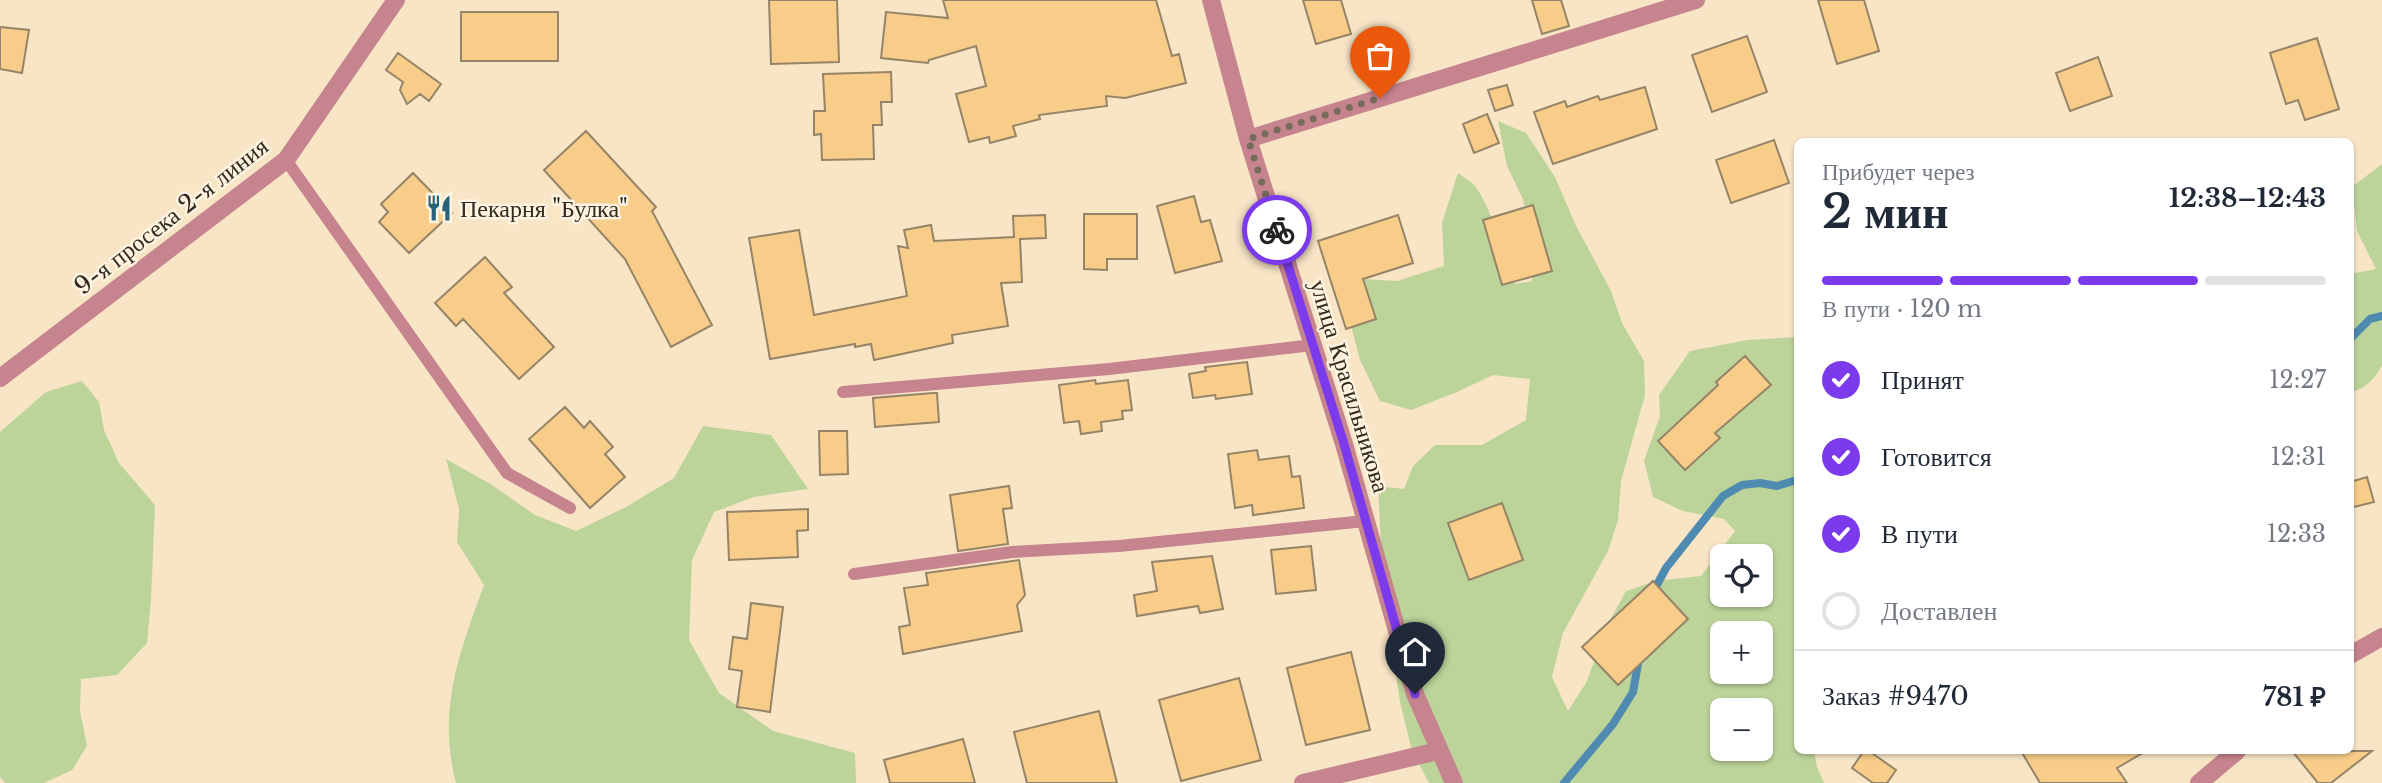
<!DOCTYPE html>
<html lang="ru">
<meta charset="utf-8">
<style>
:root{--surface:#fff;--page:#f2f2f3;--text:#1f2937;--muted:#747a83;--line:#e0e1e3;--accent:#7c3aed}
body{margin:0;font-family:"Libre Baskerville",serif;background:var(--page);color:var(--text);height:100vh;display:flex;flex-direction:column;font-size:26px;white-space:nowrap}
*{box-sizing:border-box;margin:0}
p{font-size:23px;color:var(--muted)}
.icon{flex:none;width:38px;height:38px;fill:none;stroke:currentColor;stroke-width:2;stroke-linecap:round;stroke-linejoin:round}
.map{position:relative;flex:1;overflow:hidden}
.panel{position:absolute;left:1794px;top:138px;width:560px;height:616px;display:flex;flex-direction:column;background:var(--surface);border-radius:10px;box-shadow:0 2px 5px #0004}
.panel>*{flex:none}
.tools{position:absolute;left:1710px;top:544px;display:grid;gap:14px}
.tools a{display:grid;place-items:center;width:63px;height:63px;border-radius:10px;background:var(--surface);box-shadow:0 2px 5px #0004;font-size:35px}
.pin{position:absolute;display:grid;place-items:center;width:60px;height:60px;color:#fff;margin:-72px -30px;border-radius:50% 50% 50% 0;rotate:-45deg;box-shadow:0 0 7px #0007}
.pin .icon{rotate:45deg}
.courier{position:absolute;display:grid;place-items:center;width:70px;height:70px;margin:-35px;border:5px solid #7c3aed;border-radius:50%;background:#fff;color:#222;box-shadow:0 2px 9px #0007}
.summary em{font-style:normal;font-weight:800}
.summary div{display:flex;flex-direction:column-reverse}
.summary{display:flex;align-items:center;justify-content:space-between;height:119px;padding:0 28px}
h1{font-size:46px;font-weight:800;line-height:52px}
.bar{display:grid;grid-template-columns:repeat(4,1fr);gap:10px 7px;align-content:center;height:84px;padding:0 28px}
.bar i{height:9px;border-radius:5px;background:var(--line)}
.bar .on{background:var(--accent)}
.bar p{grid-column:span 4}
.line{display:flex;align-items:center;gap:18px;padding:0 28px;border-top:2px solid var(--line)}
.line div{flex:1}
ol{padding:0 28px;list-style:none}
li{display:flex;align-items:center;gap:21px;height:77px}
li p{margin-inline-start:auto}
li .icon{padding:7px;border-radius:50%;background:var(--accent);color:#fff;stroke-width:4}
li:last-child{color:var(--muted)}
li i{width:38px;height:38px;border:4px solid var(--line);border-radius:50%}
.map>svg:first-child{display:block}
.green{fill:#bcd49a;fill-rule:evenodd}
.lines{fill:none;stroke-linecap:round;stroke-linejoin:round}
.stream{stroke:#4f8ab1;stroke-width:8}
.building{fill:#f8cc89;stroke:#968468;stroke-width:2}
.lane{stroke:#c6848f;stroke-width:12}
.street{stroke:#c6848f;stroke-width:18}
.done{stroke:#776c59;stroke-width:7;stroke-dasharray:0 12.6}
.route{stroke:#7c3aed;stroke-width:9}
.labels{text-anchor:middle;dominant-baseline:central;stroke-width:5;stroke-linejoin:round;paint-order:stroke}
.poi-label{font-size:24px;fill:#322b1f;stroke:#fff3e1;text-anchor:start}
.street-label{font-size:24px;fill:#322b1f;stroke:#fff3e1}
</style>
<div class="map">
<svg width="2382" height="783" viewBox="0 0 2382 783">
<rect width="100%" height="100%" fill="#f8e5c6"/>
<!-- green -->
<path class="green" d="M1498,121l28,12 29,44 20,47 36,67 11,32 22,38 1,34 -24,86 -3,39 -10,31 -45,82 -11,44 16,34 18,-28 23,-61 17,-31 30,-10 45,-5 34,-45 -11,-12 -41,-8 -30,-14 -9,-36 16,-45 -1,-21 31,-44 57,-11 50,-3v414h17l3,16 7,16h-395l-17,-32 -12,-49 -17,-117 -5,-99 26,3 9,-23 22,-21h47l44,-25 4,-41 -37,-4 -36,17 -46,18 -31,-9 -20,-41 -18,-69 21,-12 34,2 47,-15 -2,-43 16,-50c5,4 13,8 17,13 21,28 24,68 40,98l17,-3 2,-31 -11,-51 -16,-33zM1722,556h38v39h-38zM1722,634h38v38h-38zM1722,710h38v39h-38z
M2382,164v201c-6,12 -17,26 -32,26v-117l26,-5 -19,-38 -5,-44z
M82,381l17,21 5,28 15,33 36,42 -4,95 -4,43 -30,32 -36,4 -1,32 7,35 -15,24 -28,13h-39l-5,-6v-345l46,-40z
M703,426l68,9 37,54 -54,8 -40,15 -22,48 -3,80 30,53 54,38 82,22 1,30h-400c-19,-74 3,-129 28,-198l-27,-43 2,-33 -13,-50 46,26 43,30 41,16 50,-24 48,-29z"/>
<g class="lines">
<!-- stream -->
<path class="stream" d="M2350,339l20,-20 12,-3
M1652,594l14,-26 57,-72 19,-11 18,-2 17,3 20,-6
M1564,783l49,-59 20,-32 6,-34"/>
</g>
<!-- building -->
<path class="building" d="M769,0h68l2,62 -68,2z
M943,0h213l16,56 7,-2 7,29 -61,15 -19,-2 1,10 -68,9 1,4 -27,7 3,10 -26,7 -1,-6 -20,5 -13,-48 30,-8 -10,-40 -47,14 -1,3 -47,-5 5,-46 62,6z
M1303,0h38l10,34 -35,10z
M1532,0h29l8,26 -27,8z
M1818,0h46l15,51 -42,13z
M461,12h97v49h-97z
M0,27l29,3 -7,43 -22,-4z
M1747,36l20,56 -55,20 -20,-57z
M2317,38l22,71 -34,11 -7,-20 -12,4 -16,-51z
M398,53l43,31 -12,17 -9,-7 -13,10 -7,-14 3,-8 -17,-12z
M2098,57l14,39 -42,15 -14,-38z
M891,72l1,30h-11l1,23h-9l1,34 -52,1 -1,-26 -7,1v-24h11l-2,-37z
M1507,85l6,20 -18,6 -7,-21z
M1645,87l12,42 -104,35 -19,-52 31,-11 2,6 31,-11 2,4z
M1487,114l12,29 -25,10 -11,-29z
M586,131l70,76 -4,4 60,114 -41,22 -46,-88 -81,-89z
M1774,140l15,43 -58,20 -15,-43z
M413,173l39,40 -43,40 -30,-31 9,-10 -7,-8z
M1194,196l7,26 9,-2 12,41 -47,12 -18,-67z
M1533,205l19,66 -50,14 -19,-65z
M1084,214h53v45h-30v11l-23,-1z
M1045,215l1,23 -26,1 2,43 -21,1 7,43 -56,9 1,8 -79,17 -3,-16 -16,3v-3l-85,15 -21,-121 50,-8 15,85 93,-19 -9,-50 10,2 -4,-18 27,-5 3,16 80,-4 -1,-21z
M1398,215l15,48 -50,16 13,40 -30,10 -28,-88z
M485,257l27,30 -8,6 50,54 -35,32 -56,-60 -7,7 -21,-23z
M1745,356l26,29 -56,48 5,5 -35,32 -27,-29 60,-56 -2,-3z
M1247,362l5,32 -36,5 -1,-4 -22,3 -4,-24 17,-3 -1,-4z
M1095,380l1,4 32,-4 4,30 -10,1 1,8 -22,3 1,9 -21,3 -2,-13 -15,2 -5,-38z
M933,393h4l2,29 -64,5 -2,-29z
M565,407l19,21 6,-7 23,26 -8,7 20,23 -35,31 -61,-69z
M819,431h28l1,43 -28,1z
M1257,450l2,10 30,-4 3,21 8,-1 4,32 -51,7 -1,-10 -17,3 -7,-54z
M2367,477l7,25 -24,6v-26z
M1009,486l3,22 -9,1 5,35 -50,7 -8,-56z
M1502,503l21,57 -54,20 -21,-57z
M808,509v21l-11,1 1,26 -69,3 -2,-48z
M1311,546l5,44 -40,4 -5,-44z
M1212,556l11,53 -23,4 -2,-7 -61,10 -3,-21 23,-4 -5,-29z
M1019,560l6,35 -8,10 5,26 -119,23 -4,-27 11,-2 -6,-37 24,-3 -2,-12z
M1653,581l35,38 -70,66 -36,-38z
M751,603l32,4 -13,105 -33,-5 5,-36 -13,-2 4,-32 14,2z
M1351,652l19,78 -64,15 -19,-77z
M1239,678l22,82 -80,21 -22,-81z
M1099,711l18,72h-90l-13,-51z
M963,739l12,44h-85l-6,-23z
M1864,751h5l27,19 -9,13h-14l-21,-15z
M2021,751h125l-29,17 10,15h-87z
M2292,751h80l-41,32h-13z"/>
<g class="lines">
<!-- lane -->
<path class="lane" d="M286,160l221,313 63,35
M843,392l266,-23 204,-24
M854,574l158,-22 107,-6 246,-25"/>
<!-- street -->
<path class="street" d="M1211,0l37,139 96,305 71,250 39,89
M1248,139l448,-139
M0,378l286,-218 110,-160
M2350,655l32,-18
M1303,783l135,-32
M2199,783l38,-32"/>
</g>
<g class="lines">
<!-- done -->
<path class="done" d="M1277,230l-29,-91 132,-41"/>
<!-- route -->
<path class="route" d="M1277,230l67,214 71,250"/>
</g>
<!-- icons -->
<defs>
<g id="restaurant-bare" transform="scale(2.1)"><path d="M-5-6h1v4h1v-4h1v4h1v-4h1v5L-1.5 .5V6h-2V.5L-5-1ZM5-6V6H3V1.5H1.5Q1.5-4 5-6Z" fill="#27647b" stroke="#fff3e1" stroke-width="2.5" paint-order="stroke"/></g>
</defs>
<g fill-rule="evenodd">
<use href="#restaurant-bare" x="439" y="208"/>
</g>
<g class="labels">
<!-- poi labels -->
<g class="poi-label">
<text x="460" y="208">Пекарня "Булка"</text>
</g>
<!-- street labels -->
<g class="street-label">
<text transform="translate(171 216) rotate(-38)">9-я просека 2-я линия</text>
<text transform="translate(1350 386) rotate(73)">улица Красильникова</text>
</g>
</g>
</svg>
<div class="tools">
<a><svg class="icon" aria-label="locate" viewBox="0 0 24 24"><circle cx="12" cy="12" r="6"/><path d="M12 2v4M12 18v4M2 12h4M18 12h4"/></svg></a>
<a>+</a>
<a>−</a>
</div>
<div class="pin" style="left:1380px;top:98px;background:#ea580c"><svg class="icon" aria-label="bag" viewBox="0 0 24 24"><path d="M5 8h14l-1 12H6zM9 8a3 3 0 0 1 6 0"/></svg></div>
<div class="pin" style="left:1415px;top:694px;background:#1f2937"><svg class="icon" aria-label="home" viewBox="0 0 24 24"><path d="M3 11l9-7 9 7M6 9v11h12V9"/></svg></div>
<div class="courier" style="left:1277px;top:230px"><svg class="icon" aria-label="bike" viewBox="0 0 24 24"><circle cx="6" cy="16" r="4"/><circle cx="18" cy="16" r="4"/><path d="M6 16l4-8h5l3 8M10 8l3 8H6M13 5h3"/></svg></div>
<section class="panel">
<div class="summary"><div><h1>2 мин</h1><p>Прибудет через</p></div><em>12:38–12:43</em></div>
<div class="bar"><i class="on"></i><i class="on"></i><i class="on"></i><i></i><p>В пути · 120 m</p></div>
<ol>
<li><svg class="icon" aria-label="check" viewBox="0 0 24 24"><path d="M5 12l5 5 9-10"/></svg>Принят<p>12:27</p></li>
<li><svg class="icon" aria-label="check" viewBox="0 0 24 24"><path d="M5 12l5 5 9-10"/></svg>Готовится<p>12:31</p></li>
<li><svg class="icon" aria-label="check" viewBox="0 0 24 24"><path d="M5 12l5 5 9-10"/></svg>В пути<p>12:33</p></li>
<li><i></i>Доставлен</li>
</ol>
<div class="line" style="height:91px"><div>Заказ #9470</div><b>781 ₽</b></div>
</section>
</div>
